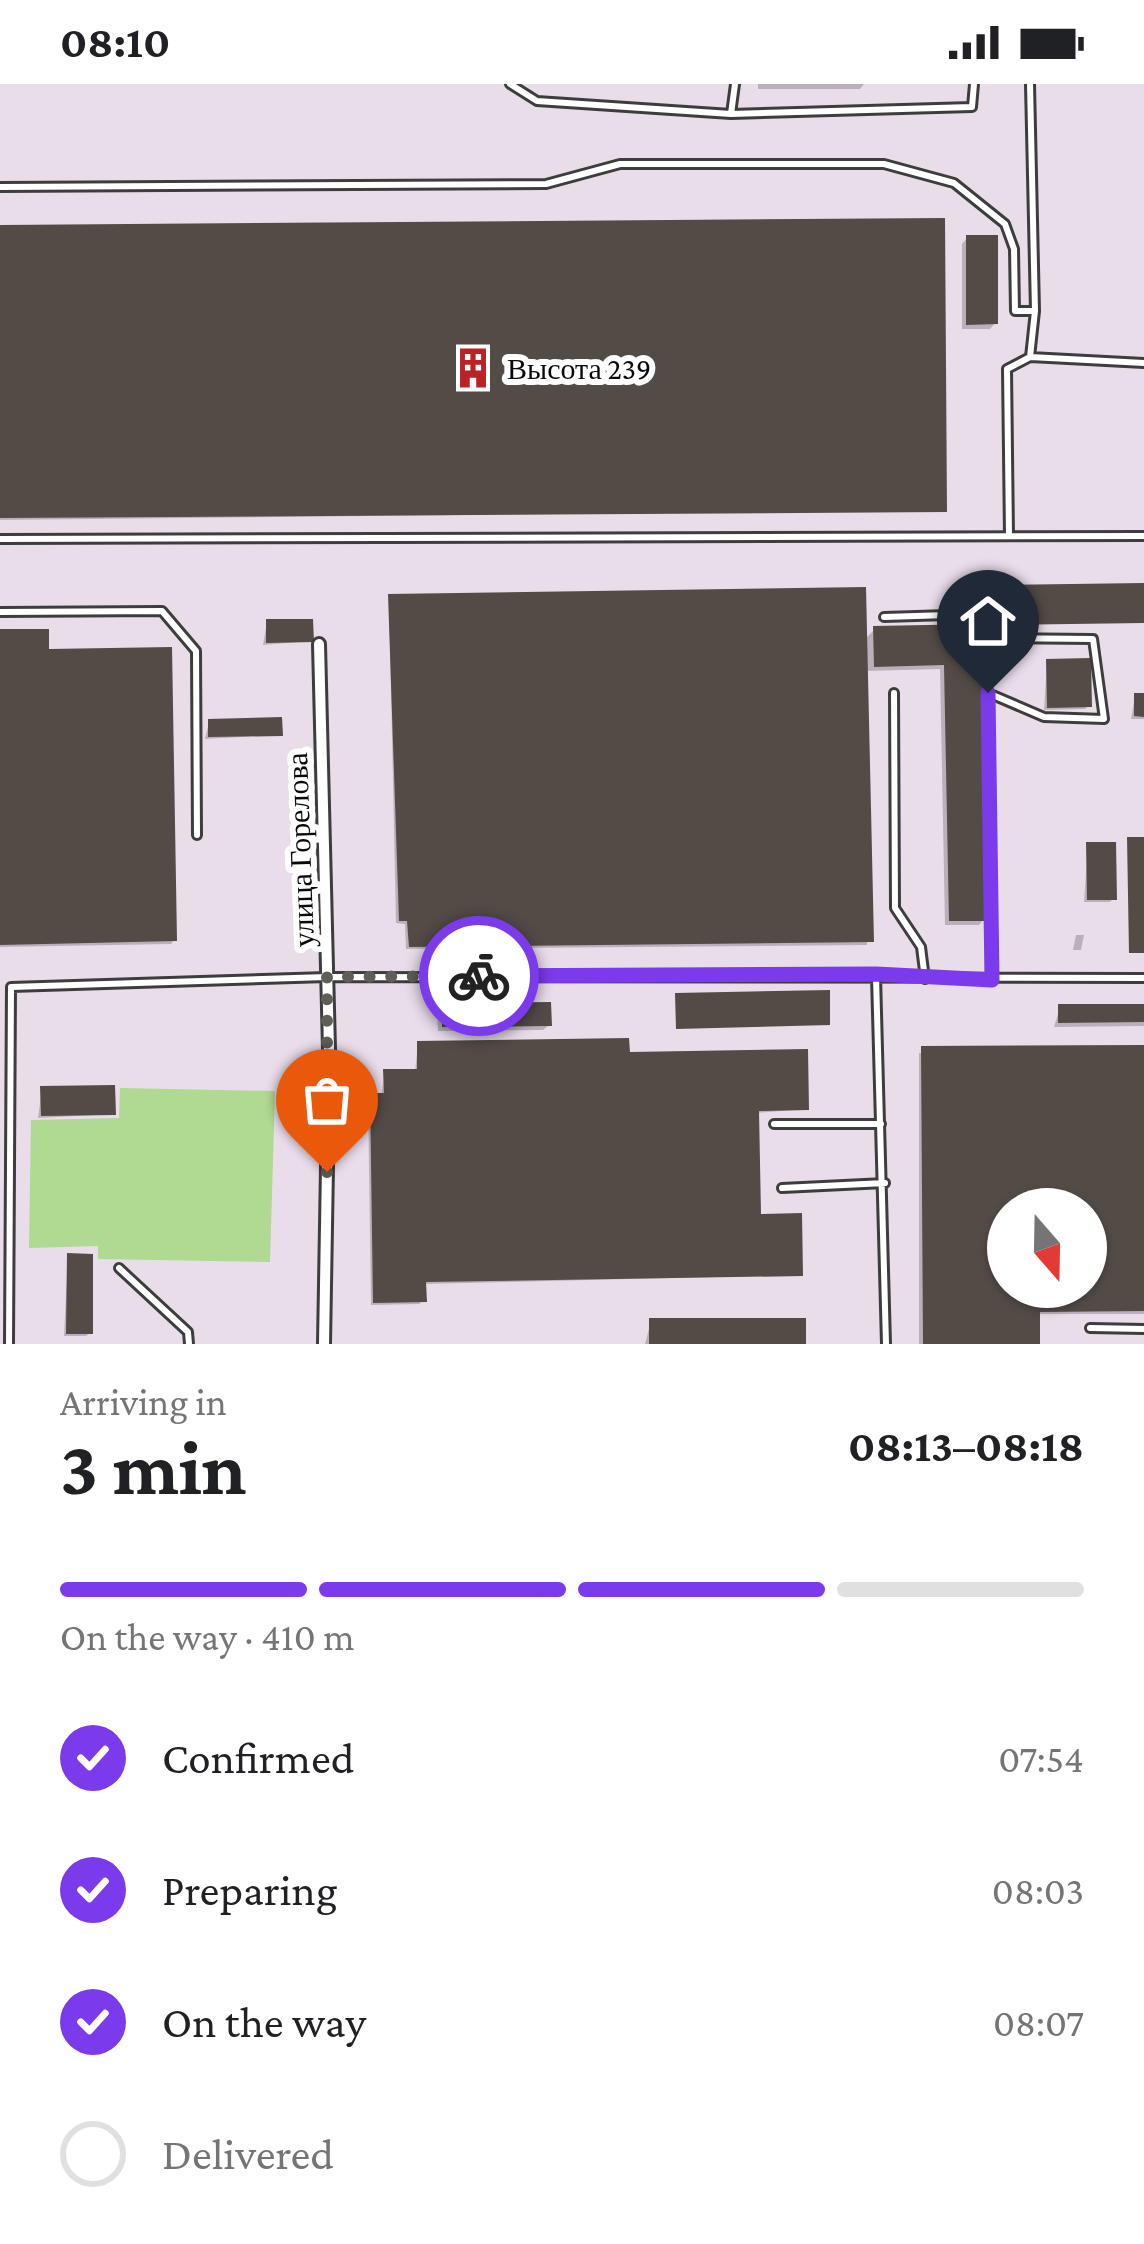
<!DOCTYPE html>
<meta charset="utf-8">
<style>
:root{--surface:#fff;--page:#f6f6f6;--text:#202124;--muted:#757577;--line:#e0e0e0;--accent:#7c3aed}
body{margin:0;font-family:"Crimson Pro",serif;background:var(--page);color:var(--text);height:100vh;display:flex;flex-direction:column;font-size:45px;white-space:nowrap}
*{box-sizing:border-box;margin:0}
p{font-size:39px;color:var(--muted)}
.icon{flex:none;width:66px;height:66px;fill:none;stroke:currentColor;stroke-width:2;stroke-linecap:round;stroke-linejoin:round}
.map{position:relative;height:1260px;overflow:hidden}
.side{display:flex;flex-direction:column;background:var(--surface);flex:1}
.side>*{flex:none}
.needle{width:78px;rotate:160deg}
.fabs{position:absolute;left:987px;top:1104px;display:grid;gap:24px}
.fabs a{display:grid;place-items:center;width:120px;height:120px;border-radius:50%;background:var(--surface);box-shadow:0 3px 9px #0004;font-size:60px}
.pin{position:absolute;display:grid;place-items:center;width:102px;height:102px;color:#fff;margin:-123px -51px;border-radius:50% 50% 50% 0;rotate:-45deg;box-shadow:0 0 12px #0007}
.pin .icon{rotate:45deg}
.courier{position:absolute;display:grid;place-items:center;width:120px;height:120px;margin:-60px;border:9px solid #7c3aed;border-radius:50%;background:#fff;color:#222;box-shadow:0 3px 15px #0007}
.summary em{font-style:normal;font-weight:700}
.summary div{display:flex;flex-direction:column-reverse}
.summary{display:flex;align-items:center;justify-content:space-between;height:204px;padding:0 60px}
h1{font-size:78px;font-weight:700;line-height:90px}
.bar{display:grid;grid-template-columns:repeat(4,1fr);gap:18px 12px;align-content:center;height:144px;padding:0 60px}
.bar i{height:15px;border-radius:9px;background:var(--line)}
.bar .active{background:var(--accent)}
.bar p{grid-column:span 4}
ol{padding:0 60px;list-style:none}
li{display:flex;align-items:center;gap:36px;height:132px}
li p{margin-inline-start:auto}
li .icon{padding:12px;border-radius:50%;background:var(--accent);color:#fff;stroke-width:4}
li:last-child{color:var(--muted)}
li i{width:66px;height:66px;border:6px solid var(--line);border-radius:50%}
.status{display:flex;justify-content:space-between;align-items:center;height:84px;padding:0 60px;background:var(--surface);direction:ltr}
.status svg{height:33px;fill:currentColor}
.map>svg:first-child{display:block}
.industrial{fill:#e9ddea;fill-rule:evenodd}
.forest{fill:#b0d991}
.shadow{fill:#0003;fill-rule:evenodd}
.building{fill:#534b46;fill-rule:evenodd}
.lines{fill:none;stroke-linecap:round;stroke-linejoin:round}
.service-casing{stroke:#3d3d3d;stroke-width:12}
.minor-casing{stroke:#3d3d3d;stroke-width:16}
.service{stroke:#fff;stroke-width:6}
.minor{stroke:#fff;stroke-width:10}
.done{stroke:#605e57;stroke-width:12;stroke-dasharray:0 21.6}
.route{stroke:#7c3aed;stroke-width:15}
.labels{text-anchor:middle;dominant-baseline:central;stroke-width:12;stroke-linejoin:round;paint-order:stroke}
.poi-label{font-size:30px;fill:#0a0a0a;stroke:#fff;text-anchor:start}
.street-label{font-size:30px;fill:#0a0a0a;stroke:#fff}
</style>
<div class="status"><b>08:10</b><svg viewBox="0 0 49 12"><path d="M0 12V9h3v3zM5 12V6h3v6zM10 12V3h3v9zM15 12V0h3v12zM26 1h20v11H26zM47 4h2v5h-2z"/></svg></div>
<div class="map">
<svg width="1144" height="1260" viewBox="0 0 1144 1260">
<rect width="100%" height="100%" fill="#fffbe7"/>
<!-- industrial -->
<path class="industrial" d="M0,0h1144v1260h-1144zM1008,1125h78v78h-78z"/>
<!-- forest -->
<path class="forest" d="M120,1004l155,3 -5,171 -172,-3v-13l-69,2 2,-128 88,-2z"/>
<!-- shadow -->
<path class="shadow" d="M758,0h106l-4,5h-102z
M0,144l944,282 -944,10z
M967,154l28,85 -5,6h-28v-85z
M389,512l475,44 11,-11 104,-2 5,292 -5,6h-34l-5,-256 -75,2 2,274 -461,4 -1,-25 -9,-1z
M267,538l44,19 -48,4z
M0,548l46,20 128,288 -3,4 -171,3z
M1047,578l42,43 -4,4 -41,1z
M1135,612h9v23h-13z
M209,638l70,13 -74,4z
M1088,761l26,53 -4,4h-26z
M1076,851h8l-3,15h-8z
M443,922l106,19 -6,5 -105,1 -1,-20z
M1060,923h84v19l-90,1z
M418,960l209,11 179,54 -50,4 2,104 42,58 -377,9 -3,20 -49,1 -3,-205 13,-4 4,-24h30z
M1144,964v266h-107v30h-118v-291zM1008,1125h78v78h-78z
M42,1005l71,25 -75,4z
M68,1172l22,77 -4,3h-22z
M651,1237l152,23h-158z"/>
<!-- building -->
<path class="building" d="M945,134l2,294 -947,6v-293z
M966,151h32v89l-32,1z
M1144,499v40l-137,2v-40z
M866,503l8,355 -465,5 -2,-26h-8l-11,-327z
M266,535h47l1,23 -48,1z
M982,540l5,297h-38l-5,-256 -70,2 -1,-41z
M0,545h49v20l123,-2 5,294 -177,4z
M1091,574l1,49 -45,1 -1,-49z
M1134,609h10v24l-10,-1z
M282,633l1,19 -75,1v-18z
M1127,753h17v116h-15z
M1086,758h30l1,58h-30z
M830,906v35l-154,4 -1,-36z
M551,918l1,24 -110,1v-24z
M1058,920h86v18l-86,1z
M629,954l1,14 178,-3 1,61 -50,1 2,103 41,-1 1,63 -377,6 1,20 -54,1 -3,-210h14l-1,-24h34v-28z
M1144,961v266l-104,1v32h-117l-2,-298zM1008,1125h78v78h-78z
M115,1001l1,30 -75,1 -1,-30z
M67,1169l26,1v80h-27z
M649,1234h157v26h-157z"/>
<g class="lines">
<!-- service casing -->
<g class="service-casing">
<path id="service" d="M510,0l27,17 194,13 241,-7 2,-23
M1030,0l5,227 -5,46 114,6
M731,30l4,-30
M0,103l546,-3 74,-20h264l70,19 51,41 9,25 1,62h20
M1009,452l-2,-167 23,-12
M0,455l1144,-3
M0,528l162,-1 34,40 1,184
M884,533l96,-3 12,24 101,1 11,80 -60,-2 -56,-24 4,285
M894,609l1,215 26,39 4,32
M876,892l10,368
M774,1040h107
M782,1104l103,-5
M119,1184l69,64 1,12
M1090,1244l54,1
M9,1260l2,-357 316,-10 817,1"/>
</g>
<!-- minor casing -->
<g class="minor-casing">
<path id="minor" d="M319,560l10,405 -5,295"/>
</g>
<!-- service -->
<use href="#service" class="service"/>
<!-- minor -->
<use href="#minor" class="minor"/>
</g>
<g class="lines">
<!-- done -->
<path class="done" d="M327,1088v-195l152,-1"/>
<!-- route -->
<path class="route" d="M479,892l397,-2 116,6 -4,-287"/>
</g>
<!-- icons -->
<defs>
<g id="building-bare" transform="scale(3.24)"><path d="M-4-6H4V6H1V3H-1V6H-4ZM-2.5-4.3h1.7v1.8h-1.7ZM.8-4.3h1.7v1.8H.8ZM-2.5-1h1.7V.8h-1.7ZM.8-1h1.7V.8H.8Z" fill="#ba2226" stroke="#fff" stroke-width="2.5" paint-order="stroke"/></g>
</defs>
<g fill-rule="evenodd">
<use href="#building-bare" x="473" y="284"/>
</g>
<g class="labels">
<!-- poi labels -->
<g class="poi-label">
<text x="507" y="284">Высота 239</text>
</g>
<!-- street labels -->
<g class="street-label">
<text transform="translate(300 766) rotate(-92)">улица Горелова</text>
</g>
</g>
</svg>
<div class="fabs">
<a><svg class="needle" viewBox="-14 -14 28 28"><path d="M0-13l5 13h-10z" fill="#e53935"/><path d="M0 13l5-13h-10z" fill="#757577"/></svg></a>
</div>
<div class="pin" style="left:327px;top:1088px;background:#ea580c"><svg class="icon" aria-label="bag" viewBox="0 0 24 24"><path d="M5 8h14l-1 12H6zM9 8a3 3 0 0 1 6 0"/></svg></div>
<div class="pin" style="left:988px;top:609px;background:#1f2937"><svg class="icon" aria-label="home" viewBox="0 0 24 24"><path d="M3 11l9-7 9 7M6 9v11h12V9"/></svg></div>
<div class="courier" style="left:479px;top:892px"><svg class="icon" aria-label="bike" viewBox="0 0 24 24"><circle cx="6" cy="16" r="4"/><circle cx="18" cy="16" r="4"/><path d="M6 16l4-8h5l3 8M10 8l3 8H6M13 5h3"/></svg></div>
</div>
<section class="side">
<div class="summary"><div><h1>3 min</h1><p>Arriving in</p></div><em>08:13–08:18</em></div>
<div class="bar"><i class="active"></i><i class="active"></i><i class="active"></i><i></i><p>On the way · 410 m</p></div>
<ol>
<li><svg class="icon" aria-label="check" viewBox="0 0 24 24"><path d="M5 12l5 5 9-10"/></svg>Confirmed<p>07:54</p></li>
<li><svg class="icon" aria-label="check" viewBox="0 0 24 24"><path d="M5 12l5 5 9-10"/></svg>Preparing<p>08:03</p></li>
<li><svg class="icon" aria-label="check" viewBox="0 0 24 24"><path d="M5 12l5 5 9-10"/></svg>On the way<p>08:07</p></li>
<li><i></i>Delivered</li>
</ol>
</section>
